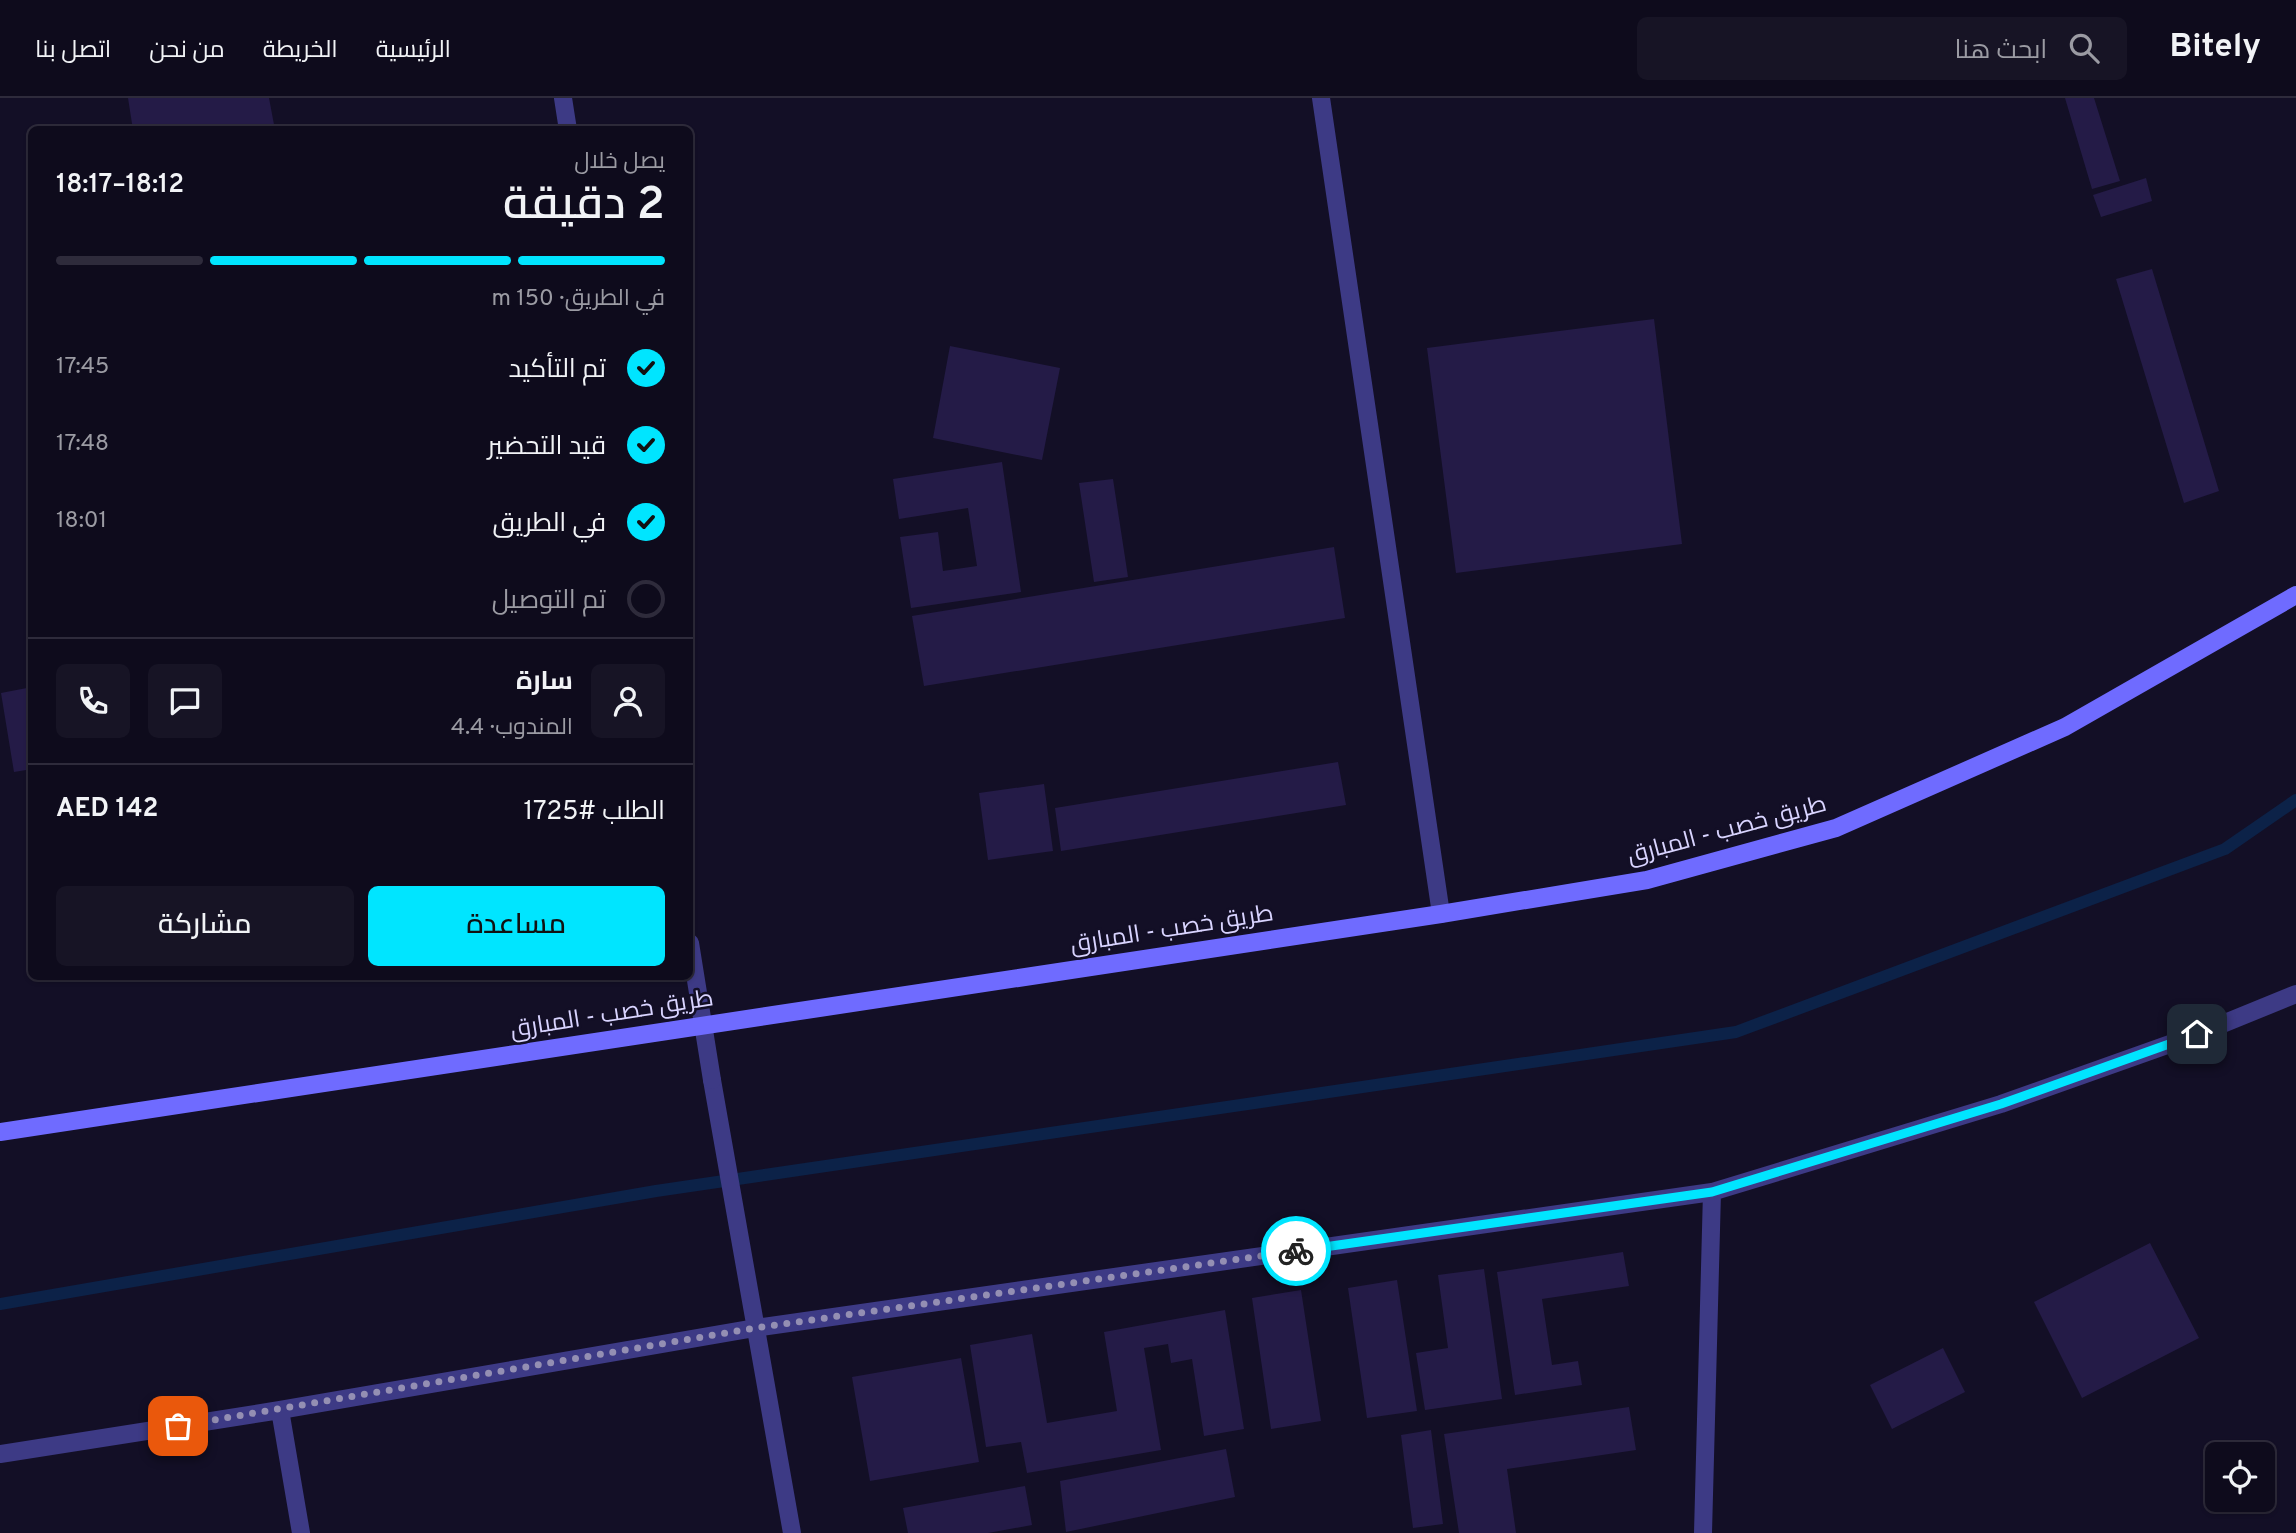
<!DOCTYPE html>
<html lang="ar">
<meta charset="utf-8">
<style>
:root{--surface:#0e0b1c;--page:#171425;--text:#f1f3f6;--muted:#9b9ba3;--line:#2e2b3b;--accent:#00e5ff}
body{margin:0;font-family:Overpass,Cairo,sans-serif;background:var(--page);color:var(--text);direction:rtl;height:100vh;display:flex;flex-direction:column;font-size:26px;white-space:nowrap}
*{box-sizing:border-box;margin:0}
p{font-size:23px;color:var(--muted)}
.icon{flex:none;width:38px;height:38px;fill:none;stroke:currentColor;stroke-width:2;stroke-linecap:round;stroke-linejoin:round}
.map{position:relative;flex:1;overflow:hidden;direction:ltr}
.panel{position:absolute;left:28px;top:28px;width:665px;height:854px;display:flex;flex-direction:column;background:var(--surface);border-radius:10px;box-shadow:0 2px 5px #0004,0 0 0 2px var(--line);direction:rtl}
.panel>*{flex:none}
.tools{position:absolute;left:2205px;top:1344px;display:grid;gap:14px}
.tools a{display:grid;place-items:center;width:70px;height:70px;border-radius:10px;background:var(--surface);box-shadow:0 2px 5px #0004,0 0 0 2px var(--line);font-size:35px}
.pin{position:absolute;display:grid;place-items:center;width:60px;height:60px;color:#fff;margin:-30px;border-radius:14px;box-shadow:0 4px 10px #0006}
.courier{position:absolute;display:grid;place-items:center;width:70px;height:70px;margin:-35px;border:5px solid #00e5ff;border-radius:50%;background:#fff;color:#222;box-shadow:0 2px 9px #0007}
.head em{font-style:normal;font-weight:600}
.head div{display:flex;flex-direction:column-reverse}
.head{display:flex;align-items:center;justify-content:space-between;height:119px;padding:0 28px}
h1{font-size:46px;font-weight:600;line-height:52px}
.bar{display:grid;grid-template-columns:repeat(4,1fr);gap:10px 7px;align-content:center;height:84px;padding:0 28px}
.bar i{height:9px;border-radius:5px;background:var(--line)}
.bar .selected{background:var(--accent)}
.bar p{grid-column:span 4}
.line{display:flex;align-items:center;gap:18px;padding:0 28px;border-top:2px solid var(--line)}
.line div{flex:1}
.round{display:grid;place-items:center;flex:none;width:74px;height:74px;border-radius:10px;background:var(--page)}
ol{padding:0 28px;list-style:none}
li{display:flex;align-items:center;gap:21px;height:77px}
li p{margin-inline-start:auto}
li .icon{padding:7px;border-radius:50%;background:var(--accent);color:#111;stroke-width:4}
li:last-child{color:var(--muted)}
li i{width:38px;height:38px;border:4px solid var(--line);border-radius:50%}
.action{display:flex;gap:14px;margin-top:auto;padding:14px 28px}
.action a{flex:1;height:80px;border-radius:10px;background:var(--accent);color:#111;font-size:28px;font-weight:600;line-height:80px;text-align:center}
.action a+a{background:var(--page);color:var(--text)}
header{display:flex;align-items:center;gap:42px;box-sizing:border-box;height:98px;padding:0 35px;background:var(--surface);border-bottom:2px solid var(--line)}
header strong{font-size:33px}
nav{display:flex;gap:38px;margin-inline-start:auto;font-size:24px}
.search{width:490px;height:63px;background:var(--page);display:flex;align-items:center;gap:18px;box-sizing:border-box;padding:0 24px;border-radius:10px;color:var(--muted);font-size:26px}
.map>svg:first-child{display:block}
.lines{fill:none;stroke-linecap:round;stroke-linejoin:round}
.stream{stroke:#0c2248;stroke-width:12}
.building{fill:#241b47}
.minor{stroke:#3d3a85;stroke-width:18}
.tertiary{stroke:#3d3a85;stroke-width:18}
.secondary{stroke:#6f6bff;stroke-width:18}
.done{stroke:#948fb3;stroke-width:7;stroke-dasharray:0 12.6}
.route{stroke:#00e5ff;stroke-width:9}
.labels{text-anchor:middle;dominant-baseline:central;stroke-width:5;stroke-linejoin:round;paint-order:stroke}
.street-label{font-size:24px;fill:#d9d4ff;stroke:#130f26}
</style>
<header>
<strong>Bitely</strong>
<div class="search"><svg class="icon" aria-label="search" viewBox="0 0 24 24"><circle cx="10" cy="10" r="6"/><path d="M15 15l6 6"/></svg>ابحث هنا</div>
<nav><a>الرئيسية</a><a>الخريطة</a><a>من نحن</a><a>اتصل بنا</a></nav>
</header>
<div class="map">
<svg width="2296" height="1435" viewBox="0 0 2296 1435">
<rect width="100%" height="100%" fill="#130f26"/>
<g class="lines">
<!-- stream -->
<path class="stream" d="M0,1206l656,-113 1080,-159 489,-183 71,-49"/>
</g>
<!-- building -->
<path class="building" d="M128,0h141l6,32h-142z
M2065,0h29l26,83 -28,8z
M2146,80l6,23 -51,16 -8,-22z
M2152,171l67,222 -35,12 -68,-224z
M1654,221l28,225 -226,29 -29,-225z
M950,248l110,22 -18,92 -109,-22z
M1002,364l19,130 -110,16 -11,-71 38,-5 5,39 34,-5 -9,-58 -69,11 -6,-40z
M1113,381l15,98 -34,5 -15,-99z
M1334,449l11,71 -421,68 -12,-70z
M32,589v82l-18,3 -13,-79z
M1338,664l8,43 -285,46 -6,-43z
M1044,686l9,67 -65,9 -9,-67z
M2150,1145l49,95 -117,60 -48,-96z
M1623,1154l6,34 -87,13 10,66 26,-4 4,24 -67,10 -18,-123z
M1484,1171l18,130 -77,11 -9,-57 32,-5 -10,-73z
M1397,1182l20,131 -50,7 -19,-130z
M1301,1192l20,131 -50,8 -19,-131z
M1225,1212l19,119 -40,7 -12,-77 -21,4 -3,-19 -24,4 17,102 -134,23 -6,-31 -35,5 -16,-102 62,-11 15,89 70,-12 -13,-79z
M1943,1250l22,44 -73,37 -22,-44z
M961,1260l18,104 -109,19 -18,-104z
M1629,1309l7,43 -129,19 9,64h-57l-15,-99z
M1431,1332l12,94 -30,4 -12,-93z
M1226,1351l9,48 -169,35 -6,-51z
M1025,1388l7,39 -44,8h-80l-5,-25z"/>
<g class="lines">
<!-- minor -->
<path class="minor" d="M1321,0l120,816
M712,982l80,453
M280,1312l21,123
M0,1356l280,-44 475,-82 957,-136 289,-88 197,-70 98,-40
M1703,1435l9,-341"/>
<!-- tertiary -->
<path class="tertiary" d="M563,0l5,32
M690,845l22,137"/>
<!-- secondary -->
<path class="secondary" d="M0,1034l1441,-218 206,-34 189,-52 229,-101 231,-132"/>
</g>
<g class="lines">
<!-- done -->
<path class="done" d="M178,1328l577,-98 541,-77"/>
<!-- route -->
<path class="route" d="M1296,1153l416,-59 289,-88 196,-70"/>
</g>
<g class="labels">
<!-- street labels -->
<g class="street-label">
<text transform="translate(1727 733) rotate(-15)">طريق خصب - المبارق</text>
<text transform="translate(1172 832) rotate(-9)">طريق خصب - المبارق</text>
<text transform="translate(612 917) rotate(-9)">طريق خصب - المبارق</text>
</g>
</g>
</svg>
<div class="tools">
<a><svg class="icon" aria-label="locate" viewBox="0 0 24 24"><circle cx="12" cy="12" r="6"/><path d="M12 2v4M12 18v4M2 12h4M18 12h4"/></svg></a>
</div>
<div class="pin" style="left:178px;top:1328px;background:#ea580c"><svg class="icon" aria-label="bag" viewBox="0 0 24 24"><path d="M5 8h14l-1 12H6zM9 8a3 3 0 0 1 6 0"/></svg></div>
<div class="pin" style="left:2197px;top:936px;background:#1f2937"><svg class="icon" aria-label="home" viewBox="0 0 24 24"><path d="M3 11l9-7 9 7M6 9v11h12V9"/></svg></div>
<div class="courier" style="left:1296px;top:1153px"><svg class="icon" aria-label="bike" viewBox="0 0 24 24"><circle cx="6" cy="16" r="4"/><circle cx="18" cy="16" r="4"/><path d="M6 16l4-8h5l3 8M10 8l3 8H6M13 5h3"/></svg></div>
<section class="panel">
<div class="head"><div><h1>2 دقيقة</h1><p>يصل خلال</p></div><em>18:12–18:17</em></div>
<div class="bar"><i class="selected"></i><i class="selected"></i><i class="selected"></i><i></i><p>في الطريق · 150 m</p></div>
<ol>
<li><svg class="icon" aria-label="check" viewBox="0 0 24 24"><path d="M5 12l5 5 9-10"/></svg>تم التأكيد<p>17:45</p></li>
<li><svg class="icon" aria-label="check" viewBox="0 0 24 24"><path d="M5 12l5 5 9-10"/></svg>قيد التحضير<p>17:48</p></li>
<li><svg class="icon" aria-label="check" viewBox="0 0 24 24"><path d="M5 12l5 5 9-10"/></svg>في الطريق<p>18:01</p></li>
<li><i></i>تم التوصيل</li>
</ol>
<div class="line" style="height:126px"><a class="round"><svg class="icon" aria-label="person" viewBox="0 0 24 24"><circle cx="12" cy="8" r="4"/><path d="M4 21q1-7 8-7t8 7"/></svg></a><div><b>سارة</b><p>المندوب · 4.4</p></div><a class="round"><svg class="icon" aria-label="chat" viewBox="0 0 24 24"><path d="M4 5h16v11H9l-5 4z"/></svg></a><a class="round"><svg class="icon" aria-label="phone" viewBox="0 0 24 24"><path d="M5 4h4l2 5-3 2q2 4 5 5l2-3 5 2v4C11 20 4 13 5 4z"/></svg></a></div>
<div class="line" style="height:91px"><div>الطلب #1725</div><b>AED 142</b></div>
<div class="action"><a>مساعدة</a><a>مشاركة</a></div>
</section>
</div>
